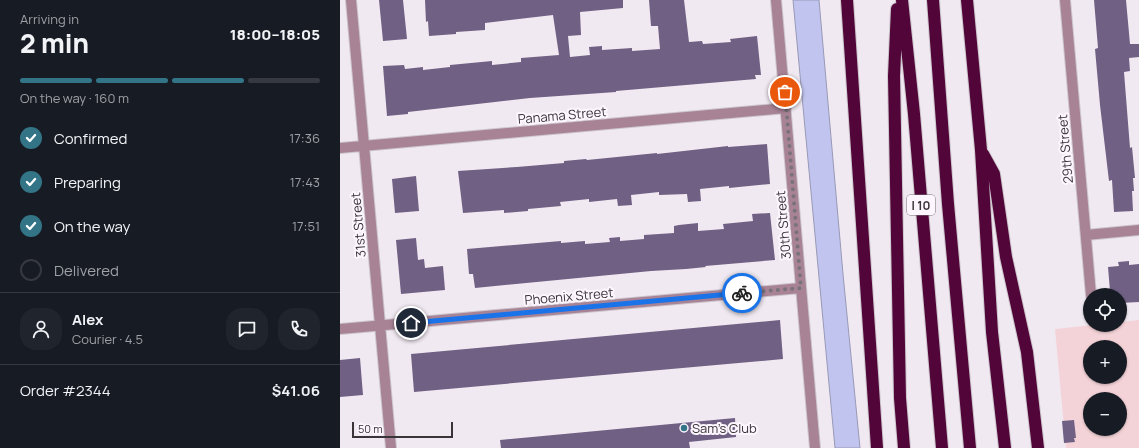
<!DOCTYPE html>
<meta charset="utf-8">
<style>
:root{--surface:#171b24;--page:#20242c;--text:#f1f3f6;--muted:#9ea1a6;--line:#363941;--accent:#337587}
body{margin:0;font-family:Manrope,sans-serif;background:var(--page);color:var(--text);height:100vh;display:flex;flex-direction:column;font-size:15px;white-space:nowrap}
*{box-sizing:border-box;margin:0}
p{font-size:13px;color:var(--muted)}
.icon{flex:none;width:22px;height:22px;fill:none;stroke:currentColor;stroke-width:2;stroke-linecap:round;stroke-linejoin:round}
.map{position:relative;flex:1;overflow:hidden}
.sheet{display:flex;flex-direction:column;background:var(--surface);width:340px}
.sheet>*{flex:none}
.fabs{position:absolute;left:743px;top:288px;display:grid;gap:8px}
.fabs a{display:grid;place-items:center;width:44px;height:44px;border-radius:50%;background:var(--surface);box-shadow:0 1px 3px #0004;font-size:20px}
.scale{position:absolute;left:12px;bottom:10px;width:101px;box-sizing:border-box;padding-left:4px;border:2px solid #383438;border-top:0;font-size:11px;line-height:14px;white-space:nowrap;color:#383438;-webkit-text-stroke:3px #fef6ff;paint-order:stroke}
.pin{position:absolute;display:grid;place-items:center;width:34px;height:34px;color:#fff;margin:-17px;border:2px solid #fff;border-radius:50%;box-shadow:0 1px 4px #0007}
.courier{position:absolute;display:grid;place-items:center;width:40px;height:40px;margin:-20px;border:3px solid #1a73e8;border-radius:50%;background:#fff;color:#222;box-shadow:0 1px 5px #0007}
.head em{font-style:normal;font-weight:800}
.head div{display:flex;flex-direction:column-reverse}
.head{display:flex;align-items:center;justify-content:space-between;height:68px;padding:0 20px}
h1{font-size:26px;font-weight:800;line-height:30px}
.bar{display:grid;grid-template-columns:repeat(4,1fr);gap:6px 4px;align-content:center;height:48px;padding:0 20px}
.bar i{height:5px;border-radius:3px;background:var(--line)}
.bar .current{background:var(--accent)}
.bar p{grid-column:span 4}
.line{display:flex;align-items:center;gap:10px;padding:0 20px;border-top:1px solid var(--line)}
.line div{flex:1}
.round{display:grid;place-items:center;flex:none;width:42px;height:42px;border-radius:16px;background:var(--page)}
ol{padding:0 20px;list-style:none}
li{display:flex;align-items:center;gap:12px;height:44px}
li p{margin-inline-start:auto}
li .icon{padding:4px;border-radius:50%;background:var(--accent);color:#fff;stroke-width:4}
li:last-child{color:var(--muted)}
li i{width:22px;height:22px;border:2px solid var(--line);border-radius:50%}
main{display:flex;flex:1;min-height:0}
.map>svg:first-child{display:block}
.green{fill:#f4d3d8;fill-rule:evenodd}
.water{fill:#c1c4ee;stroke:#9899b7}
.building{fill:#6f6084}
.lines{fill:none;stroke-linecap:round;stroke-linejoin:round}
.minor-casing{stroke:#ccc5cc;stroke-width:12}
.highway-casing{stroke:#ccc5cc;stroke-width:14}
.minor{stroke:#a88396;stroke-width:10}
.highway{stroke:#520539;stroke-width:12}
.done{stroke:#797379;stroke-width:4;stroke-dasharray:0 7.2}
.route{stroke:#1a73e8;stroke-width:5}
.poi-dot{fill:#337587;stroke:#fef6ff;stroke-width:1.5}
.labels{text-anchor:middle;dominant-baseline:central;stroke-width:4;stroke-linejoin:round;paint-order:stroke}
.shield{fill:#fef6ff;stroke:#736e74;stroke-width:1}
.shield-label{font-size:12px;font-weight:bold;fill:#383438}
.street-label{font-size:13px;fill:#383438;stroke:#fef6ff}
.poi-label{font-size:13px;fill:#383438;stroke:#fef6ff;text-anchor:start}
</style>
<main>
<section class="sheet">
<div class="head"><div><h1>2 min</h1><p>Arriving in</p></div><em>18:00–18:05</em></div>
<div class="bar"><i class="current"></i><i class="current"></i><i class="current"></i><i></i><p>On the way · 160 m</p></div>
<ol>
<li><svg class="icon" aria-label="check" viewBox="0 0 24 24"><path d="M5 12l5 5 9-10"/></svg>Confirmed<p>17:36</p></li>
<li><svg class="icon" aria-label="check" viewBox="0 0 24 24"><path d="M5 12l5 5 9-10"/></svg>Preparing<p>17:43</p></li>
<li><svg class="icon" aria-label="check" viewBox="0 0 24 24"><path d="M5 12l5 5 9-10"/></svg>On the way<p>17:51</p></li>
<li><i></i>Delivered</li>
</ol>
<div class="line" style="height:72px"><a class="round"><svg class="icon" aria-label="person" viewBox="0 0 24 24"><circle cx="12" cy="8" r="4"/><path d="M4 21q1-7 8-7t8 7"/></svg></a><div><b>Alex</b><p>Courier · 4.5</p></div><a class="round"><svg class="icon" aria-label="chat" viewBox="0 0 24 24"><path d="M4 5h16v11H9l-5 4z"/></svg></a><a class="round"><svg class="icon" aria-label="phone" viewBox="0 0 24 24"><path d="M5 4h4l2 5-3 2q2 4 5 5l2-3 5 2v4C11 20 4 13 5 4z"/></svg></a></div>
<div class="line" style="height:52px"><div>Order #2344</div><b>$41.06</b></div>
</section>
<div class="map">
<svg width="799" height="448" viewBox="0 0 799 448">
<rect width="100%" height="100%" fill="#f1e9f1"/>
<!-- green -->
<path class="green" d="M799,320v128h-73l-11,-119 38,-4h27v-3zM750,347h30v30h-30zM750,399h30v30h-30z"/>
<!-- water -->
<path class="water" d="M453,0h26l24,274 17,174h-25z"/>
<!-- building -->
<path class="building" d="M39,0h24l4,39 -24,2z
M85,0h198v8l-43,4 1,23 -13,1 2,21 20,-2 -1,-8 13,-1v4l30,-2v3l28,-2 -2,-23h-7l-2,-26h35l5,42 13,-1 1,3 28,-2 -1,-3 27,-3 4,39h-6l1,4 -140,12v1l-86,6 -122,14v2l-21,2 -4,-50 21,-1 1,4 18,-2v3l27,-3v-2l42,-4v4l29,-3v-4l38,-3 -6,-40 -68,8v7l-29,2v2l-27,2 -1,-15 -2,1z
M754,0h32l4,44h9v13l-10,1 1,13 -6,1 6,76 2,-1 3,31h-2l1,13h-2l1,20 -19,1 -2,-32 -3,1 -9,-76 -5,-56 3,-1z
M427,144l3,40 -41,4v-2l-29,3 1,12 -13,1 -1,-8 -28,1v-3l-28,3 1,10 -14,1 -1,-7 -28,3v-3l-29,3 1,4 -33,3v2l-24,2v-3l-41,3 -5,-42 59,-4 47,-4v-2l22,-2 1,1 70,-7v1l71,-8v1z
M76,176l3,35 -24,2 -3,-34z
M430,213l5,47 -70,6 1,1 -20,2 -35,2 -176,17 -2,-14h-4l-2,-25 94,-8v2l24,-2v3l25,-2 -1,-4 11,-1v4l24,-2v-4l30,-2v-7l5,-1 19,-2v8l26,-2 -1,-5 30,-3 -1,-7z
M76,238l2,22 6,-1 1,9 18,-2 2,24 -44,4 -5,-54z
M789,261v4l10,-1v38l-19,1v-8h-6l-1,-5 -3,1 -2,-24 11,-1 -1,-4z
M440,320l3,39 -369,33 -3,-38z
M20,358l3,37 -23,2v-37z
M395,418l1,19 -47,5 1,6h-189l-1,-8z
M734,420l2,18h-2l1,4 -11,1 -2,-22z"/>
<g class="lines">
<!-- minor casing -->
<g class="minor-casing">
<path id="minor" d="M11,0l40,448
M436,0l39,448
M725,0l26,295
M0,148l446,-40
M746,235l53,-5
M0,329l461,-41"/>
</g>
<!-- highway casing -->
<g class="highway-casing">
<path id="highway" d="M507,0l30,448
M562,0l12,114 28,334
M593,0l15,204 22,244
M627,0l14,150 11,182 13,116
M557,9l-3,67 6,322 4,50
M643,154l11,20 12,83 21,95 11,96"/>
</g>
<!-- minor -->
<use href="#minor" class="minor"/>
<!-- highway -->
<use href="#highway" class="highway"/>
</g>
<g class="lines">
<!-- done -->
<path class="done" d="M402,293l59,-5 -16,-196"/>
<!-- route -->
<path class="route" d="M71,323l331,-30"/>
</g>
<!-- markers -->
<circle class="poi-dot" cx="344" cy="428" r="4"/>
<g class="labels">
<!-- shield labels -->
<rect class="shield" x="567" y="195" width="28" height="20" rx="3"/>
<g class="shield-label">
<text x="581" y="205">I 10</text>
</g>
<!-- street labels -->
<g class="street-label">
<text transform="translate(222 115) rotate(-5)">Panama Street</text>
<text transform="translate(725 149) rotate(-95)">29th Street</text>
<text transform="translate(18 225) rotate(-95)">31st Street</text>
<text transform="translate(443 225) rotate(-95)">30th Street</text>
<text transform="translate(229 296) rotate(-5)">Phoenix Street</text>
</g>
<!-- poi labels -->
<g class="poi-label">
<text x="352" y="428">Sam's Club</text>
</g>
</g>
</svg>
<div class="fabs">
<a><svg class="icon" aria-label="locate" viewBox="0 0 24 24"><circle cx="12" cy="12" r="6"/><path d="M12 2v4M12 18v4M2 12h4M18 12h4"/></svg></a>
<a>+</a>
<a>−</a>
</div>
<div class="scale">50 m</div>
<div class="pin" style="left:445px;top:92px;background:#ea580c"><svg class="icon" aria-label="bag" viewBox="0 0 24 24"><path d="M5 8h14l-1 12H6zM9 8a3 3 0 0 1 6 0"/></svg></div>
<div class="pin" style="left:71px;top:323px;background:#1f2937"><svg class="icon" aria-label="home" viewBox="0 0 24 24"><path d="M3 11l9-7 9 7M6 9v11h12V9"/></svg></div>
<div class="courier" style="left:402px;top:293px"><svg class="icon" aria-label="bike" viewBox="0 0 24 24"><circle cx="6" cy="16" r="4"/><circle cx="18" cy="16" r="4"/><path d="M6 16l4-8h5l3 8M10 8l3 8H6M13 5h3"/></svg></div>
</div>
</main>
